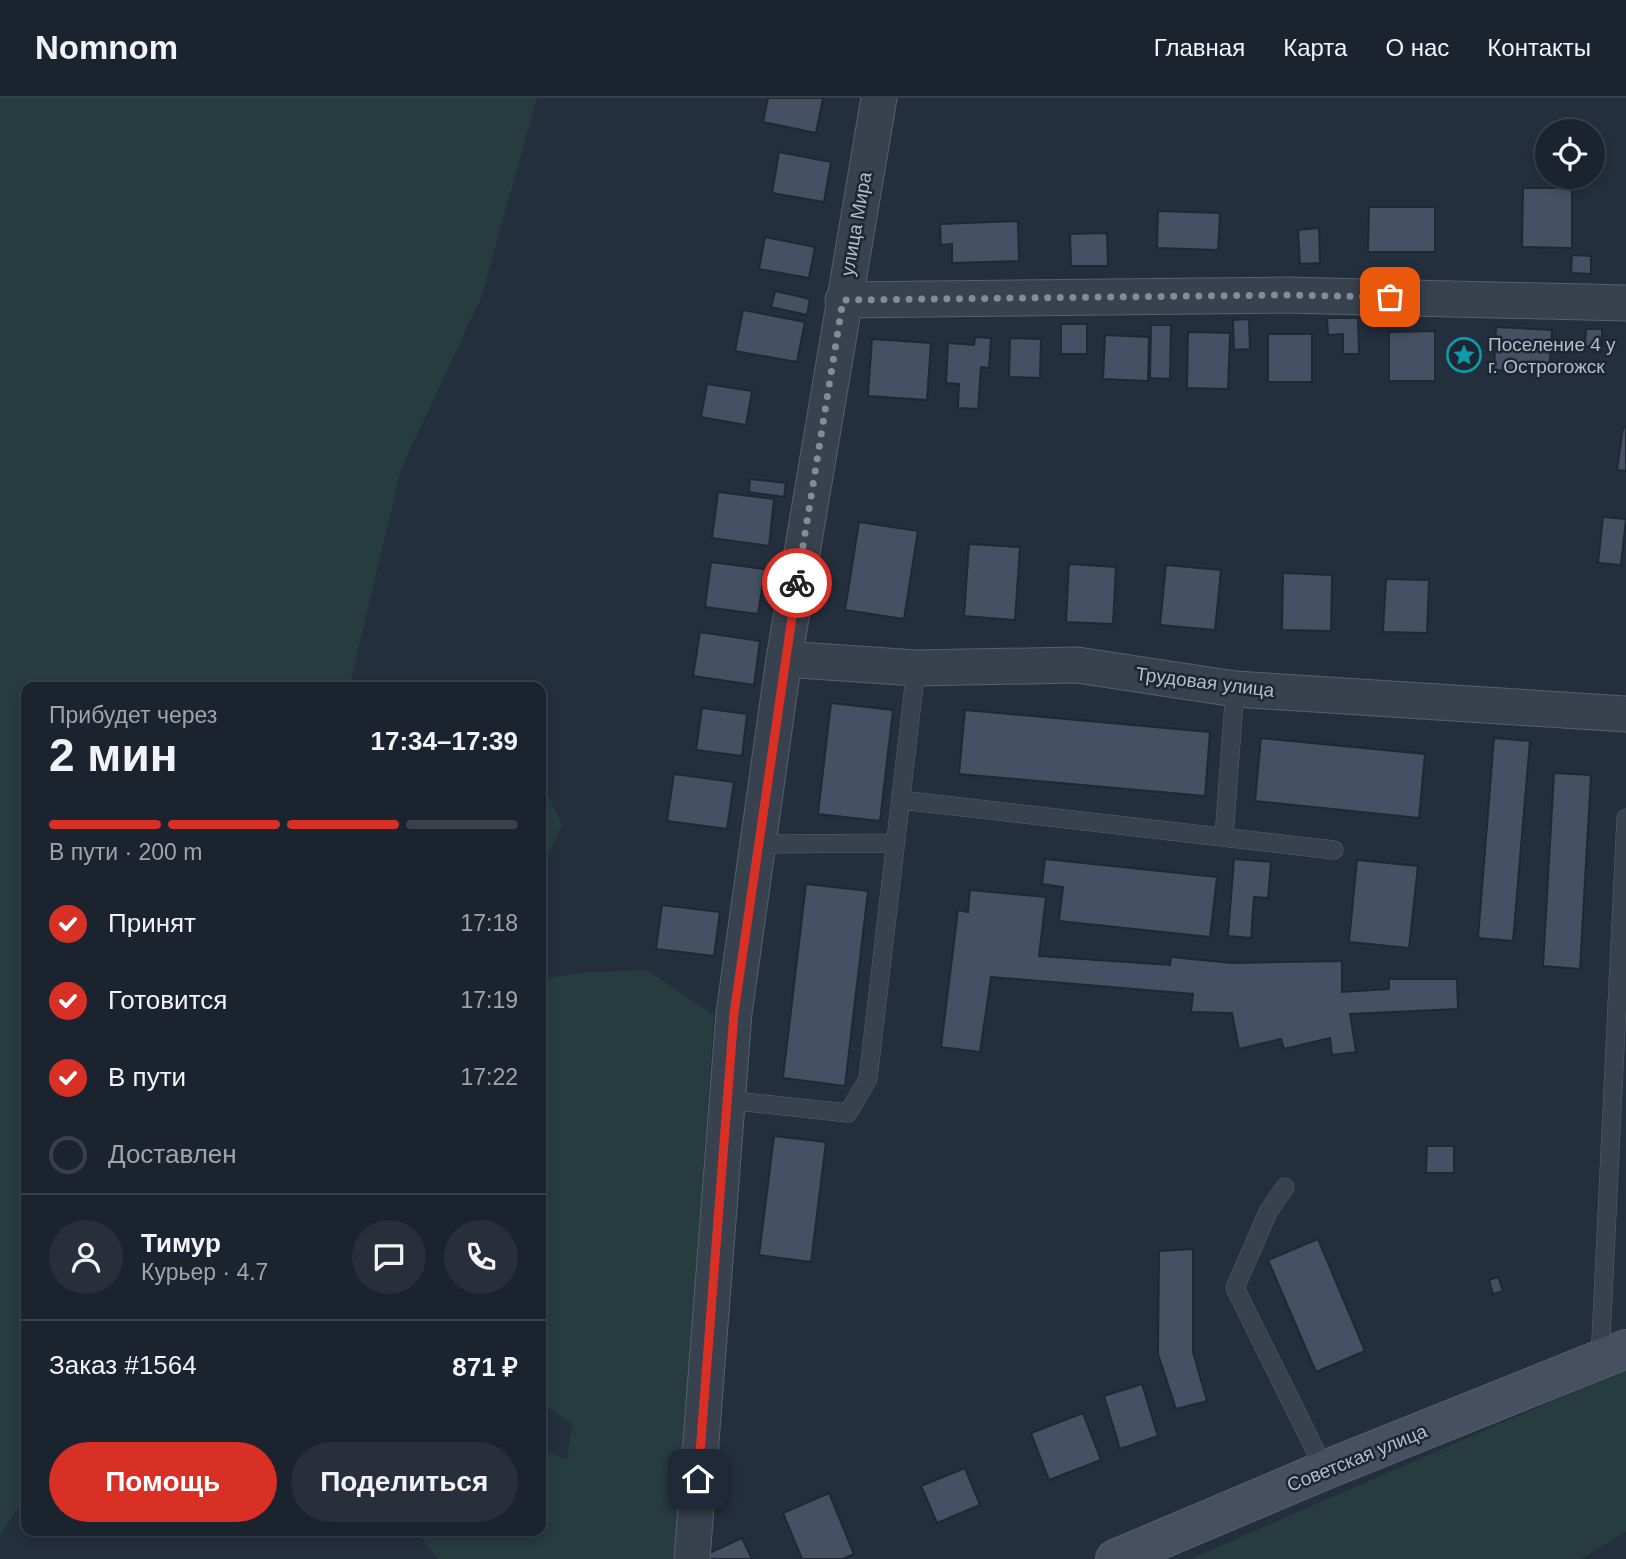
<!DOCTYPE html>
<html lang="ru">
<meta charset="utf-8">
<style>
:root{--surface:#1b232e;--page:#282f3a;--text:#f1f3f6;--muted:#a0a4aa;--line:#39404a;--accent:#d93025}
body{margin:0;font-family:Helvetica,sans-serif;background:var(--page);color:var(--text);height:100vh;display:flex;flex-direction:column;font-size:26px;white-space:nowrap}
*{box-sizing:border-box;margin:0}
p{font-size:23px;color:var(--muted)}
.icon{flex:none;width:38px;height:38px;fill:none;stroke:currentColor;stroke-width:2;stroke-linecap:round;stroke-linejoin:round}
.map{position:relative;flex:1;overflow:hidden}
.drawer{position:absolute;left:21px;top:584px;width:525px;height:854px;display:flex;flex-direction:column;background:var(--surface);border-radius:14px;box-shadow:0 4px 10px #0003,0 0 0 2px var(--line)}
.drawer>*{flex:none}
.controls{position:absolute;left:1535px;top:21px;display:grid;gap:14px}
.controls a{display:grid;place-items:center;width:70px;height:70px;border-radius:50%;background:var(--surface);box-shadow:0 4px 10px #0003,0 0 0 2px var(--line);font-size:35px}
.pin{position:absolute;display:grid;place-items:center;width:60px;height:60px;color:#fff;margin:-30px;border-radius:14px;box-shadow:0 4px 10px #0006}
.courier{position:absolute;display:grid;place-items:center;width:70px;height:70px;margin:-35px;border:5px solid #d93025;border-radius:50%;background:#fff;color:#222;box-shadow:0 2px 9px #0007}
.head em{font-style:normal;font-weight:800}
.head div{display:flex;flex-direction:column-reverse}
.head{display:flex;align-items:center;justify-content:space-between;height:119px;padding:0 28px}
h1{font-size:46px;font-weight:800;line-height:52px}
.bar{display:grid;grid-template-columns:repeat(4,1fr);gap:10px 7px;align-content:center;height:84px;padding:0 28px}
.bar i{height:9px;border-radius:5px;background:var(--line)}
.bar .active{background:var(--accent)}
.bar p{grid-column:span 4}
.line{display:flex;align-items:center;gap:18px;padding:0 28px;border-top:2px solid var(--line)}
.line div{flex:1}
.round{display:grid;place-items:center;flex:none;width:74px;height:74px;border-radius:37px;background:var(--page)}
ol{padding:0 28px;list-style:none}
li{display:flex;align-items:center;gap:21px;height:77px}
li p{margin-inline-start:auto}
li .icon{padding:7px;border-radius:50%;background:var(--accent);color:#fff;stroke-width:4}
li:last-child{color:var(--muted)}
li i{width:38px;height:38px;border:4px solid var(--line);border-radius:50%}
.button{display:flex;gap:14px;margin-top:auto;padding:14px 28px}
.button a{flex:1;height:80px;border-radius:42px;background:var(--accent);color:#fff;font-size:28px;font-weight:800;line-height:80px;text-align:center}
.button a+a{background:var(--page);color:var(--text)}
header{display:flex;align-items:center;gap:42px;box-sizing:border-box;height:98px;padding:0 35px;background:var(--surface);border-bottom:2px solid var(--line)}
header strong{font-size:33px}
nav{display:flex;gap:38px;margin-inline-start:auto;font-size:24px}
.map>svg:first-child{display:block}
.green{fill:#263c3f}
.building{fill:#455162;stroke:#1f2835;stroke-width:2}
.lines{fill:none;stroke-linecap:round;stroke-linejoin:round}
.lane-casing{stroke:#565f6c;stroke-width:19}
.street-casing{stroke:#565f6c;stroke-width:37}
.secondary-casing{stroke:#565f6c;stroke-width:40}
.lane{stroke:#38414e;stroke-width:18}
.street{stroke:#38414e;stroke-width:35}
.secondary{stroke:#465061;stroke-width:38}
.done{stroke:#828b98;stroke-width:7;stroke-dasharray:0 12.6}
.route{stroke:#d93025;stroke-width:9}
.labels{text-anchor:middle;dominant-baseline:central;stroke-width:5;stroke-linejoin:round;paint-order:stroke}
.street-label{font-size:19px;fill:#b4bcc9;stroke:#1d2633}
.poi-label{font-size:19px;fill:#b4bcc9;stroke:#1d2633;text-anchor:start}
</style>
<header>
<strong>Nomnom</strong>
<nav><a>Главная</a><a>Карта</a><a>О нас</a><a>Контакты</a></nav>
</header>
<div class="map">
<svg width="1626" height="1461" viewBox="0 0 1626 1461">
<rect width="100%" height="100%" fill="#242f3e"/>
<!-- green -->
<path class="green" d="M0,0h537l-56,200 -80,171 -52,219h-323v809l-26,38z
M541,682l21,45 -21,45z
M647,872l67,45 -38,544h-238l-22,-28h125v-82l26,11 5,-36 -31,-21v-428l10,3 35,-6z
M1626,1271v163l-45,27h-391z"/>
<!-- building -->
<path class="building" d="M768,0h55l-7,35 -53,-11z
M779,54l52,10 -7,40 -52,-9z
M1523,90h49v60l-50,-1z
M1369,109h66v45h-67z
M1158,113l62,2 -2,37 -61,-2z
M1018,123l1,40 -67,2v-19l-11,1 -1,-21z
M1319,130l1,35 -20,1 -2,-34z
M1107,135l1,33h-37l-1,-32z
M765,139l50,10 -6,31 -50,-9z
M1572,157l19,1v18l-20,-1z
M775,193l35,8 -3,16 -36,-8z
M743,212l62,12 -8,40 -62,-11z
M1327,220h31l1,36h-16v-20l-15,1z
M1249,221l1,30 -16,1 -1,-30z
M1061,226h26v30h-26z
M1151,227h20l-1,54 -20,-1z
M1496,229l56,3 -3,43 -55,-3z
M1586,231h16v17h-17z
M1435,233v50h-46v-49z
M1188,234l42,1 -2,56 -41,-1z
M1268,236h44v48h-44z
M1105,237l44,2 -1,44 -45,-2z
M975,239l16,1 -2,30 -8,-1 -3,42 -20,-1 1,-24 -13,-1 2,-40 26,2z
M1010,240l31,1 -1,39 -31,-1z
M872,241l59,4 -4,57 -59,-4z
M707,286l45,7 -6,34 -45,-8z
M1623,329l3,1v43l-9,-1z
M750,381l36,4 -2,14 -35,-5z
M718,394l56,7 -5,47 -57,-8z
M1603,419l23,2 -5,46 -23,-2z
M859,424l59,9 -14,88 -59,-9z
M969,446l51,3 -5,73 -51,-4z
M711,464l54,7 -7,45 -53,-7z
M1069,466l47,3 -3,57 -47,-2z
M1166,467l55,5 -6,60 -55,-5z
M1283,475l49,2 -1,56 -49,-1z
M1386,481l43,1 -2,53 -44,-1z
M700,534l60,9 -6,44 -61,-9z
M831,605l62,7 -13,111 -62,-7z
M702,610l45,6 -5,42 -46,-6z
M965,612l245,22 -5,64 -246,-22z
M1261,640l164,16 -6,64 -164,-17z
M1494,640l36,3 -17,200 -35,-3z
M1554,675l37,2 -11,194 -37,-3z
M674,676l60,8 -7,47 -60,-8z
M1045,761l172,18 -7,60 -151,-16 4,-34 -21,-3z
M1234,761l37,3 -3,36 -14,-1 -3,41 -23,-2z
M1357,762l61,6 -9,82 -60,-6z
M806,786l62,7 -23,195 -62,-8z
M970,792l76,7 -7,59 131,9 1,-8 61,6 110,-2v31l47,-3v-10h68l1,30 -108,5 6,38 -24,3 -2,-17 -46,11 -3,-10 -42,10 -7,-36 -41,-1 2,-18 -202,-17 -11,75 -39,-5 17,-137 10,2z
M662,807l58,7 -6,44 -58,-7z
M774,1038l52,6 -15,120 -52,-7z
M1427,1048h27v27h-28z
M1318,1141l47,112 -49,21 -48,-112z
M1193,1151v103l14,49 -31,8 -18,-55 1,-103z
M1498,1179l5,14 -10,3 -4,-14z
M1142,1286l16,52 -38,13 -16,-53z
M1083,1315l18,47 -52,20 -18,-47z
M965,1370l15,37 -43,18 -16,-37z
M829,1395l25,61 -11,5h-41l-19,-46z
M742,1440l10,21h-43l-2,-5z"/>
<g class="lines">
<!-- lane casing -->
<g class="lane-casing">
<path id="lane" d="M901,702l433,50
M1224,739l11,-148
M758,746l138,-1
M727,1002l121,13 20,-34 48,-411
M1285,1089l-17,25 -33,76 90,182
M1600,1262l26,-542"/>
</g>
<!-- street casing -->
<g class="street-casing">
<path id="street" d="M843,202l441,-5 342,8
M784,561l132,9 161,-3 158,24 391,25
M692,1461l42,-546 50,-354 95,-561"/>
</g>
<!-- secondary casing -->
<g class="secondary-casing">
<path id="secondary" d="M1115,1461l210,-89 301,-121"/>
</g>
<!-- lane -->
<use href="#lane" class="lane"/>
<!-- street -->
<use href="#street" class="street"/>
<!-- secondary -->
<use href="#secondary" class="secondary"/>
</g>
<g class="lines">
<!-- done -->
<path class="done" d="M797,485l46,-283 441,-5 106,2"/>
<!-- route -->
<path class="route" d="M698,1381l36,-466 63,-430"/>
</g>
<!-- icons -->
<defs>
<g id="sight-ring" transform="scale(1.75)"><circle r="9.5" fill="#1d2633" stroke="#0f9aa8" stroke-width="1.5"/><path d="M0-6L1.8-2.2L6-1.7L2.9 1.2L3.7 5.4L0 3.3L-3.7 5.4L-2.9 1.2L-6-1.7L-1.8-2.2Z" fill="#0f9aa8"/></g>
</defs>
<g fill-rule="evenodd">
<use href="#sight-ring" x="1464" y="257"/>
</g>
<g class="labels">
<!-- street labels -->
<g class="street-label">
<text transform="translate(856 126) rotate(-80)">улица Мира</text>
<text transform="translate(1205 584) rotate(7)">Трудовая улица</text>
<text transform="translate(1357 1360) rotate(-22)">Советская улица</text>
</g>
<!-- poi labels -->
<g class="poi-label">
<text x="1488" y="246">Поселение 4 у<tspan x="1488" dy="22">г. Острогожск</tspan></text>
</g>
</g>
</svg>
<div class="controls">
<a><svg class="icon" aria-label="locate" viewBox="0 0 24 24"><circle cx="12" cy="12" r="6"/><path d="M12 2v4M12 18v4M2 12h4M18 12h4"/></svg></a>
</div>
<div class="pin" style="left:1390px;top:199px;background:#ea580c"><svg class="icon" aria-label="bag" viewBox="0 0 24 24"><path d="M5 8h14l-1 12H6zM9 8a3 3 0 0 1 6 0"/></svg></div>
<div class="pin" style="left:698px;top:1381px;background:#1f2937"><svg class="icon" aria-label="home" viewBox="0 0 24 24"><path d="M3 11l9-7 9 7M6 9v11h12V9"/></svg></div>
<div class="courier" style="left:797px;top:485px"><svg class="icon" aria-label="bike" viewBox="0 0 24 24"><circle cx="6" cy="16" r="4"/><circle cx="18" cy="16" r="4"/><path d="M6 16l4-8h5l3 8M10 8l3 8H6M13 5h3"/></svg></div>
<section class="drawer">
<div class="head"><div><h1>2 мин</h1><p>Прибудет через</p></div><em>17:34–17:39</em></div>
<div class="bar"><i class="active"></i><i class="active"></i><i class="active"></i><i></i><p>В пути · 200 m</p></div>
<ol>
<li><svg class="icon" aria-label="check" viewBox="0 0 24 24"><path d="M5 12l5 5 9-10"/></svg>Принят<p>17:18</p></li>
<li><svg class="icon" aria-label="check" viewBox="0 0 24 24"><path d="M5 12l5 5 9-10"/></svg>Готовится<p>17:19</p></li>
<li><svg class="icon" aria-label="check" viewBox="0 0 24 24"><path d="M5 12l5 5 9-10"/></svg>В пути<p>17:22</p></li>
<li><i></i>Доставлен</li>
</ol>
<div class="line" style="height:126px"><a class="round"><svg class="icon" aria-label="person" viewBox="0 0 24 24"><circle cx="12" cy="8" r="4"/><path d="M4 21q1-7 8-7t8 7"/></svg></a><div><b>Тимур</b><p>Курьер · 4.7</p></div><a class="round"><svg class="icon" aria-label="chat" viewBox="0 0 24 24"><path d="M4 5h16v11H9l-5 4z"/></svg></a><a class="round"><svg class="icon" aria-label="phone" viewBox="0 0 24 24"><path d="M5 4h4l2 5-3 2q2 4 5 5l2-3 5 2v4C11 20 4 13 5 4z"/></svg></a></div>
<div class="line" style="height:91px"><div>Заказ #1564</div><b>871 ₽</b></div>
<div class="button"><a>Помощь</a><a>Поделиться</a></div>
</section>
</div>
